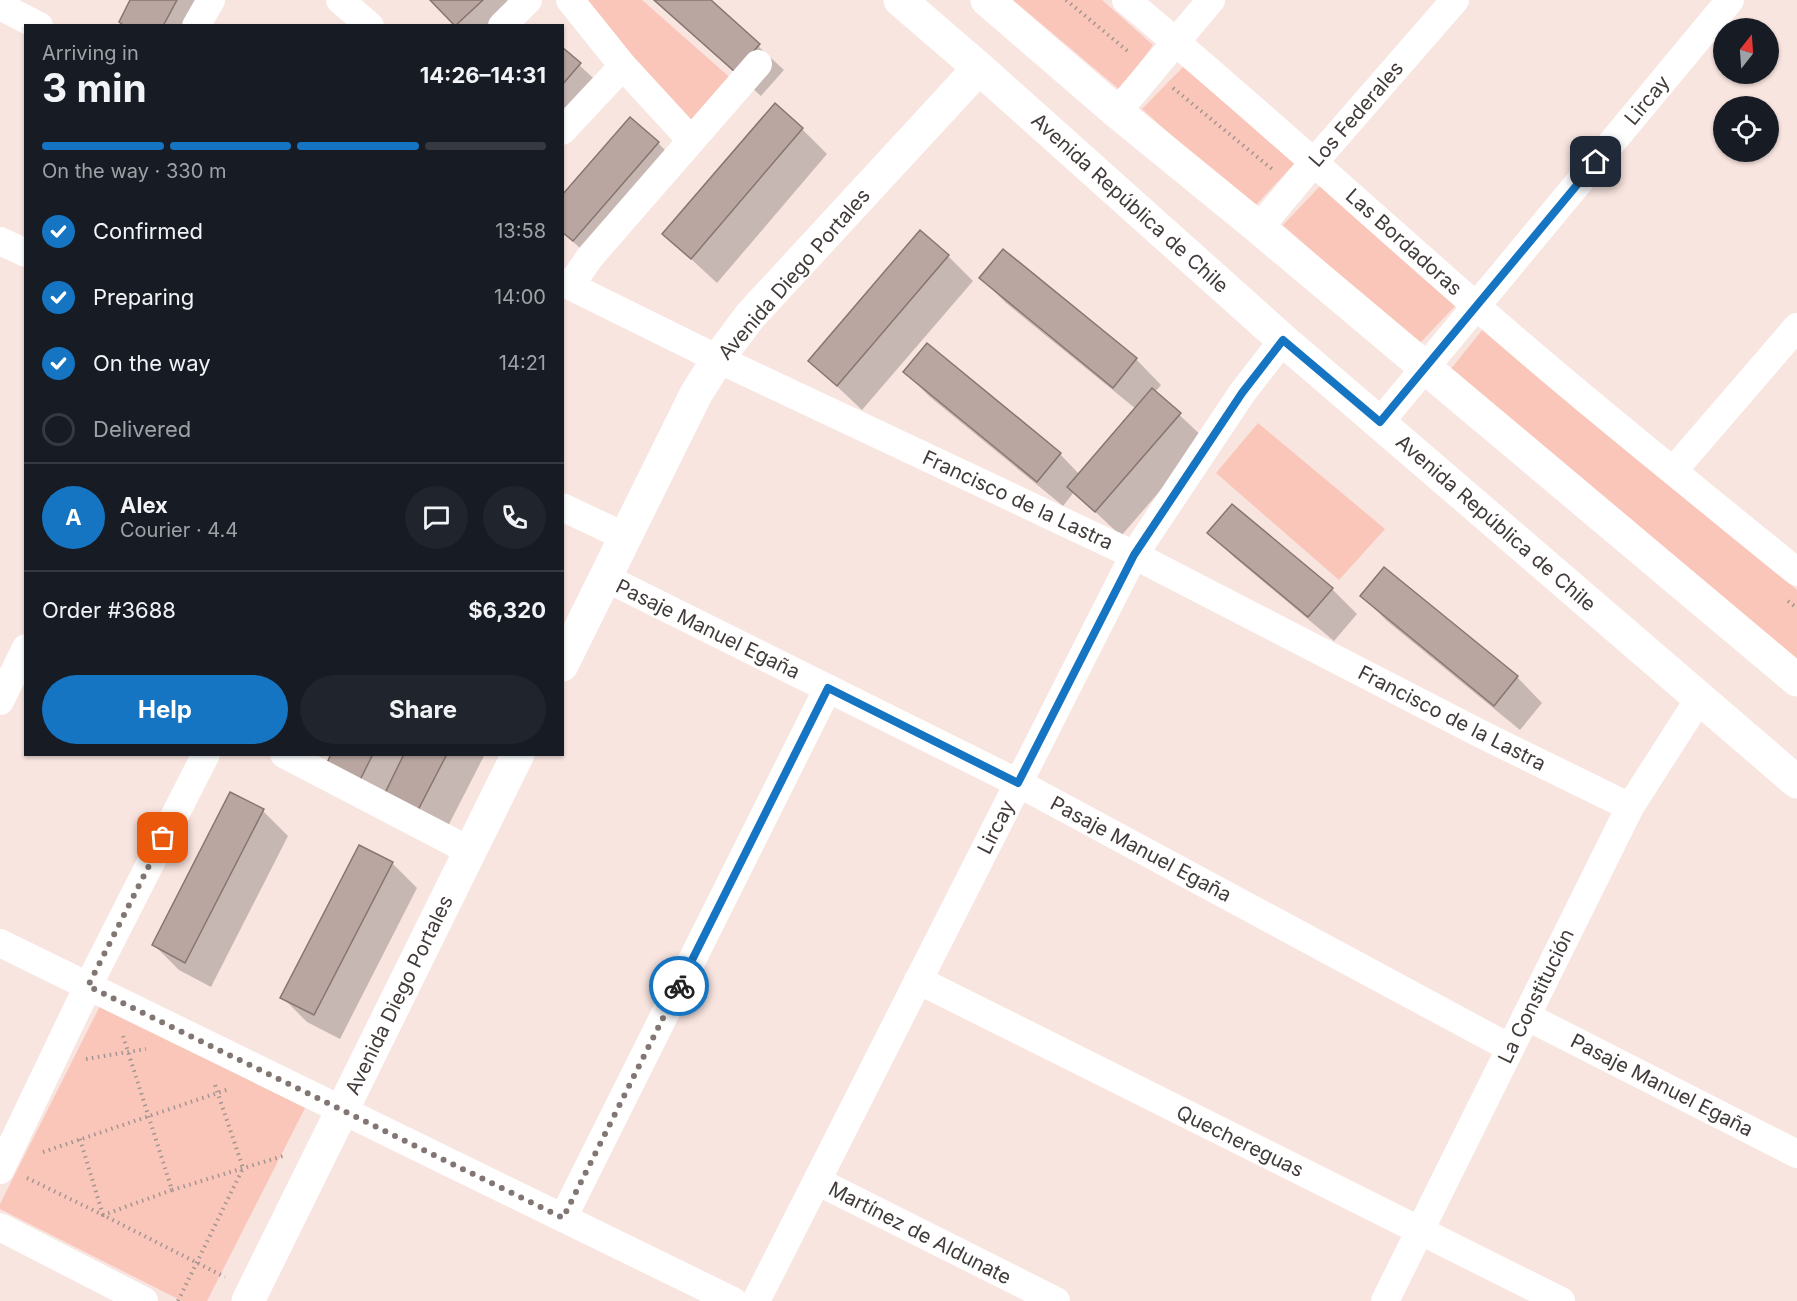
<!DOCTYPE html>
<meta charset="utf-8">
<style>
:root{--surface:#171b24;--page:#20242c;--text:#f1f3f6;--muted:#9ea1a6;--line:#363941;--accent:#1575c2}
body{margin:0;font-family:Inter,sans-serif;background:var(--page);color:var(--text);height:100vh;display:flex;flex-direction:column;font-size:22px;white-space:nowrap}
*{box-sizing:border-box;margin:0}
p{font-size:20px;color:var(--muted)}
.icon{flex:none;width:33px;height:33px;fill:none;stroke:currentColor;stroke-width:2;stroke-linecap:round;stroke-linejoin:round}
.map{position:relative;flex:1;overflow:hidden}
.panel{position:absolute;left:24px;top:24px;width:540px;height:732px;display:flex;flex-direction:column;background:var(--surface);border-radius:0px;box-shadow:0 2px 4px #0004}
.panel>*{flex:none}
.needle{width:39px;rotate:17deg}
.tools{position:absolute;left:1713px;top:18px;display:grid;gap:12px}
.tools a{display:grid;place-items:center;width:66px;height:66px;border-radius:50%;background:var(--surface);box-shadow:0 2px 4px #0004;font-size:30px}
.pin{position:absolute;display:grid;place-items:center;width:51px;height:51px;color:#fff;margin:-26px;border-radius:12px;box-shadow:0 3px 9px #0006}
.courier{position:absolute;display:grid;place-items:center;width:60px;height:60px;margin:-30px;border:4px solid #1575c2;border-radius:50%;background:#fff;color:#222;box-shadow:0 2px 8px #0007}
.overview em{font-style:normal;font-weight:700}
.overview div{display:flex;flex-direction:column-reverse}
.overview{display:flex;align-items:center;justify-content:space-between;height:102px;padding:0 18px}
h1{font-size:39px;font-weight:700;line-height:45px}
.bar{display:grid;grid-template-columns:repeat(4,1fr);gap:9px 6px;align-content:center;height:72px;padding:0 18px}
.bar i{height:8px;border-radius:4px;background:var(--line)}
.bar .current{background:var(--accent)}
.bar p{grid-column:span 4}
.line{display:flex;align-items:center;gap:15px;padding:0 18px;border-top:2px solid var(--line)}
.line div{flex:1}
.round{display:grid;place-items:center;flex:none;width:63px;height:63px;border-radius:32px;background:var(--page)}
ol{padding:0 18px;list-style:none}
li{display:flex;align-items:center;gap:18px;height:66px}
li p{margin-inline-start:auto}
li .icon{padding:6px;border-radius:50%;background:var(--accent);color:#fff;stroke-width:4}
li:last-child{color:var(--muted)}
li i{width:33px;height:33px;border:3px solid var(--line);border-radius:50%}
.action{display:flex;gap:12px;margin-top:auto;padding:12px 18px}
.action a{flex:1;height:69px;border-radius:36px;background:var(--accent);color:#fff;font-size:24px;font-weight:700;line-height:69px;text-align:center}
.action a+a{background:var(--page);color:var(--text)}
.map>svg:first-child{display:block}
.green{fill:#f9c6b9}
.shadow{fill:#0003}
.building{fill:#b9a6a1;stroke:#877571;stroke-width:1.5}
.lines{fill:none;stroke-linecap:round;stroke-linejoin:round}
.path{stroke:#a39591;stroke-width:4;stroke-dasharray:1.5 4.5;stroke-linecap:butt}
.street{stroke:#fff;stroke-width:28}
.secondary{stroke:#fff;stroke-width:33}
.primary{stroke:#fff;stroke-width:33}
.done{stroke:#827673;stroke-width:6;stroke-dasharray:0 10.8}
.route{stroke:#1575c2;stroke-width:8}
.labels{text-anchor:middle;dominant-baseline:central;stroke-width:4.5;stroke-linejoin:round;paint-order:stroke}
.street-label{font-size:20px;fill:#423b39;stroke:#fff}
</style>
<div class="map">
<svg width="1797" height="1301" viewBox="0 0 1797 1301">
<rect width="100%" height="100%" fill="#f9e5e0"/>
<!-- green -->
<path class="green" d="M578,0h64l93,82 -54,62z
M1013,0h89l51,45 -33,45z
M1183,67l112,96 -42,45 -111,-99z
M1321,185l136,119 -39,41 -135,-120z
M1483,329l314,261v72l-347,-292z
M1258,423l127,106 -46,51 -123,-107z
M101,1004l204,104 -98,193h-25l-182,-92v-5z"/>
<!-- shadow -->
<path class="shadow" d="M132,0h83l-14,26h-77l-3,-4z
M432,0h104l-28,26h-53z
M653,0h55l76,70 -23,26z
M562,49l43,40 -43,50z
M802,129l25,25 -110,129 -53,-49z
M658,143l25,25 -84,97 -37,-33z
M948,256l25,25 -111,129 -52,-49z
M981,278l155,81 25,26 -6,7 50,47 -84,97 -47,-44 -11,14 -133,-109 -25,-25 155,82 19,20 57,-65 -130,-106z
M1209,533l123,56 25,25 -23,27 -99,-83z
M1384,569l133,108 25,26 -22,27 -133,-109 -25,-25z
M332,754h153l-42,82 -59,-30z
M231,794l32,17 25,25 -77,151 -32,-17 -25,-25z
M392,863l25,25 -77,151 -33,-17 -25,-25z"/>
<!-- building -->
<path class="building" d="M130,0h47l-14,26h-38l-6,-4z
M430,0h53l-28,26z
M654,0h57l49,44 -25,28z
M562,47l19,16 -19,22z
M775,103l28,25 -112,131 -29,-25z
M630,117l29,25 -86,99 -11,-9v-37z
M920,230l29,25 -112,131 -29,-25z
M1003,249l134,109 -24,30 -134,-110z
M927,343l134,110 -24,29 -134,-110z
M1152,388l29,25 -86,99 -28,-25z
M1232,504l101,84 -25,29 -101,-84z
M1384,567l134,109 -24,30 -134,-110z
M331,754h42l-14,28 -33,-17z
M404,754h43l-30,58 -33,-17z
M230,792l34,17 -79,154 -33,-18z
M359,845l34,17 -79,153 -34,-17z"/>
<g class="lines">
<!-- path -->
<path class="path" d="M1066,0l64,53
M1173,88l99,81
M1788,601l9,7
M86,1059l60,-10
M80,1139l23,76 122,62
M43,1152l186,-63
M27,1178l76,37 69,-25 -49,-154
M172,1190l111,-34
M178,1301l65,-133 -29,-86"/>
<!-- street -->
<path class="street" d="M340,0l30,26
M570,0l53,66 68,74
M1126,0c119,99 233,204 349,305 105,92 214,179 322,267
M0,6l39,20
M196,26l15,-26
M502,26l26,-26
M1117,112l94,-112
M562,131l61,-65
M1259,228l55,-66 141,-162
M0,241l26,12
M562,282l156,77 416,196 349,180 147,72
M570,286l20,-29 168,-193
M1380,422l350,-422
M1673,471l124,-144
M562,507l64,30
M606,578l412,205 492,265
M0,701l26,-53
M284,754l186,97
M0,943l733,358
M918,980l643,321
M1526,1016l271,138
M0,1170l88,-184 118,-232
M817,1181l239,120
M563,1218l265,-530
M0,1227l144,74
M756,1301l378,-746 108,-162 41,-53
M1385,1301l245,-494 69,-108"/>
<!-- secondary -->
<path class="secondary" d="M562,665l134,-271 22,-35 32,-43 229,-248
M248,1301l270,-547"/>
<!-- primary -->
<path class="primary" d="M900,0l79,68 304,272 514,442
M987,0l130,112 142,116 538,452"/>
</g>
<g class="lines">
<!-- done -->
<path class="done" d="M163,838l-75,148 475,232 116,-232"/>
<!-- route -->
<path class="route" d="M679,986l149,-298 190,95 116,-228 108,-162 41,-53 97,82 216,-260"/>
</g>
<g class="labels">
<!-- street labels -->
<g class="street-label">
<text transform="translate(1647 100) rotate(-50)">Lircay</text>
<text transform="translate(1356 114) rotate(-49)">Los Federales</text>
<text transform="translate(1130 203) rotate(42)">Avenida República de Chile</text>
<text transform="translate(1404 242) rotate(42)">Las Bordadoras</text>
<text transform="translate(794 274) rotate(-49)">Avenida Diego Portales</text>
<text transform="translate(1018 500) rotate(25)">Francisco de la Lastra</text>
<text transform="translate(1496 523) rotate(41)">Avenida República de Chile</text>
<text transform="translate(708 629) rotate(26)">Pasaje Manuel Egaña</text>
<text transform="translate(1452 718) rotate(27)">Francisco de la Lastra</text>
<text transform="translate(996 827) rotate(-63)">Lircay</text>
<text transform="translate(1141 849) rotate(28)">Pasaje Manuel Egaña</text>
<text transform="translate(399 995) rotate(-64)">Avenida Diego Portales</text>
<text transform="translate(1536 996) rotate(-64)">La Constitución</text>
<text transform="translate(1662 1085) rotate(27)">Pasaje Manuel Egaña</text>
<text transform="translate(1240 1141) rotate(26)">Quechereguas</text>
<text transform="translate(920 1233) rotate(27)">Martínez de Aldunate</text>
</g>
</g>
</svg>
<div class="tools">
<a><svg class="needle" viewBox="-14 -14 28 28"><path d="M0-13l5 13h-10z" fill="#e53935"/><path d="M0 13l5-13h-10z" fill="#9ea1a6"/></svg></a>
<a><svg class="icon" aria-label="locate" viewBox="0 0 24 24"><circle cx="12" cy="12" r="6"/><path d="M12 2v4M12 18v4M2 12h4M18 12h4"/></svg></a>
</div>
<div class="pin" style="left:163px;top:838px;background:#ea580c"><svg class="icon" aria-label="bag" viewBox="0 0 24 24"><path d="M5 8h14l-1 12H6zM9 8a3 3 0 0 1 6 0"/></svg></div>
<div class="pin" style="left:1596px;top:162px;background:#1f2937"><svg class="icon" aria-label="home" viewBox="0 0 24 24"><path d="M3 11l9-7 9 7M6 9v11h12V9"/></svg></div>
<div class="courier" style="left:679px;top:986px"><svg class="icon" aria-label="bike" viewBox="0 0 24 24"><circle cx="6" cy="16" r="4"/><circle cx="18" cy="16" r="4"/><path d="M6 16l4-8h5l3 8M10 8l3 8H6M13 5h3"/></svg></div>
<section class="panel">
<div class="overview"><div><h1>3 min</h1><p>Arriving in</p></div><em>14:26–14:31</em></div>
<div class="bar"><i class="current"></i><i class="current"></i><i class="current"></i><i></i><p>On the way · 330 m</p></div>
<ol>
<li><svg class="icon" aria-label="check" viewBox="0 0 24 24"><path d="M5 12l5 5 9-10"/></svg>Confirmed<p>13:58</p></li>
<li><svg class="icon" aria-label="check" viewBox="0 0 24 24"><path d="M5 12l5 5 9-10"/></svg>Preparing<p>14:00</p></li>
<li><svg class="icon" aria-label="check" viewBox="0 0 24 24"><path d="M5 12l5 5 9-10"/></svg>On the way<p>14:21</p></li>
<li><i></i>Delivered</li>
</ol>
<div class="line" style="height:108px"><b class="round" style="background:var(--accent);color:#fff">A</b><div><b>Alex</b><p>Courier · 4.4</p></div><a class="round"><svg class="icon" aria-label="chat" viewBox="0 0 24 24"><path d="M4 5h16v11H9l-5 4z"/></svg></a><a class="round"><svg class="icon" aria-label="phone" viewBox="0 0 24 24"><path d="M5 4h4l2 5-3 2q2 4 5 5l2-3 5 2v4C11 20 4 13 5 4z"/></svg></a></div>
<div class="line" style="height:78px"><div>Order #3688</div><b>$6,320</b></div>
<div class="action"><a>Help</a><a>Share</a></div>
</section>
</div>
